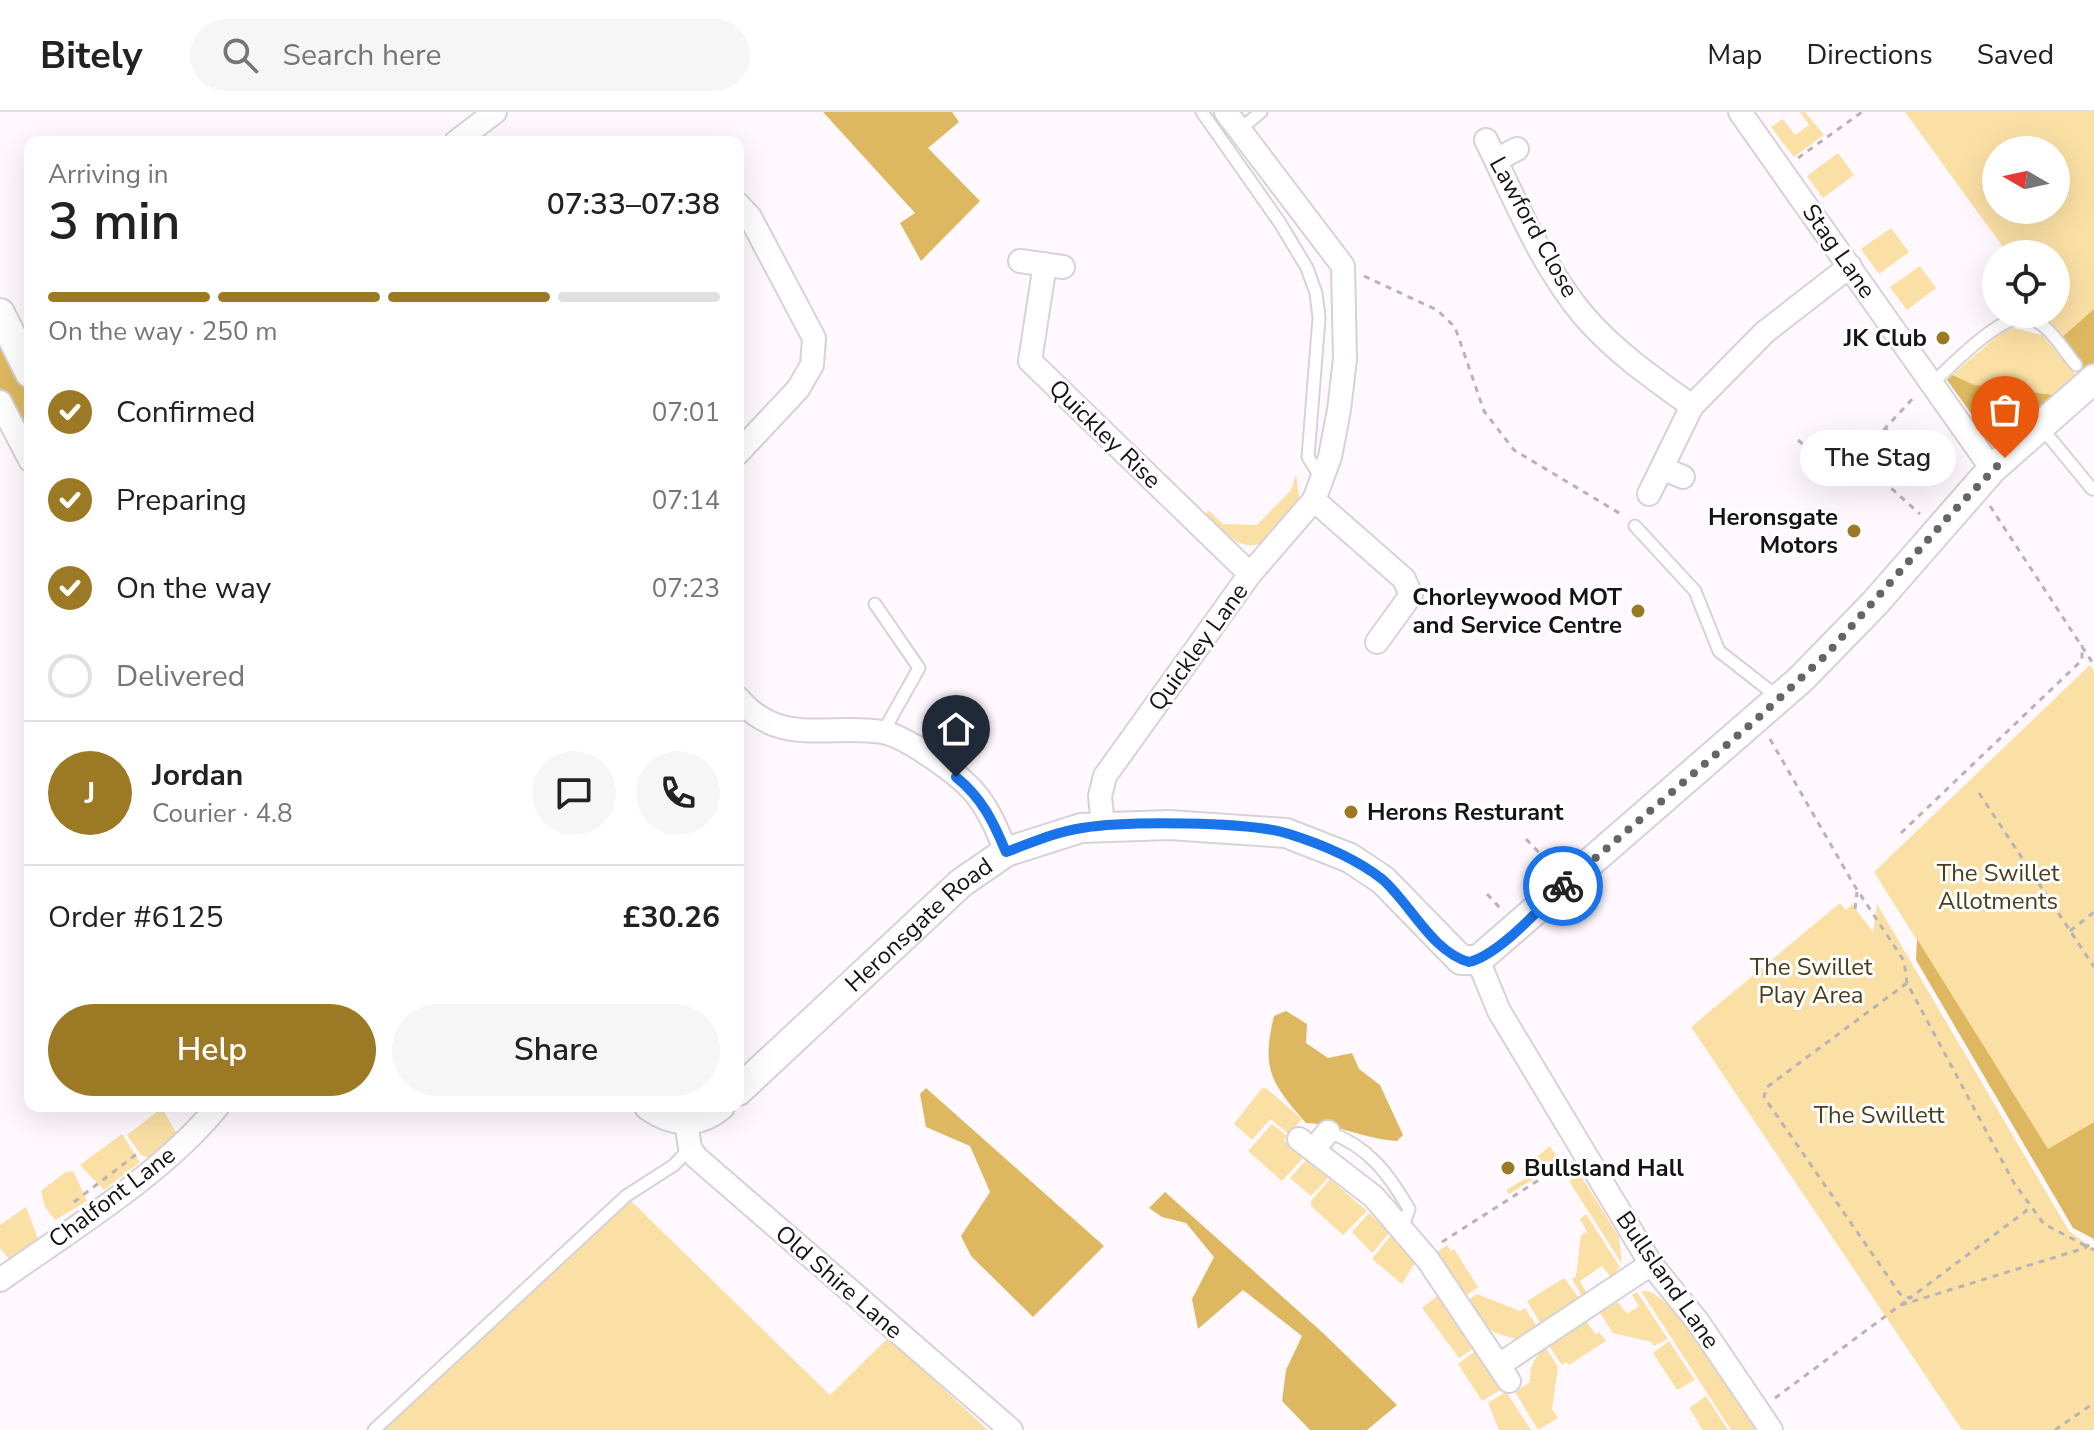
<!DOCTYPE html>
<meta charset="utf-8">
<style>
:root{--surface:#fff;--page:#f6f6f6;--text:#222;--muted:#767676;--line:#e0e0e0;--accent:#9c7a25}
body{margin:0;font-family:"Nunito Sans",sans-serif;background:var(--page);color:var(--text);height:100vh;display:flex;flex-direction:column;font-size:30px;white-space:nowrap}
*{box-sizing:border-box;margin:0}
p{font-size:26px;color:var(--muted)}
.icon{flex:none;width:44px;height:44px;fill:none;stroke:currentColor;stroke-width:2;stroke-linecap:round;stroke-linejoin:round}
.map{position:relative;flex:1;overflow:hidden}
.details{position:absolute;left:24px;top:24px;width:720px;height:976px;display:flex;flex-direction:column;background:var(--surface);border-radius:16px;box-shadow:0 8px 32px #0002}
.details>*{flex:none}
.needle{width:52px;rotate:279deg}
.tools{position:absolute;left:1982px;top:24px;display:grid;gap:16px}
.tools a{display:grid;place-items:center;width:88px;height:88px;border-radius:50%;background:var(--surface);box-shadow:0 8px 32px #0002;font-size:40px}
.pin{position:absolute;display:grid;place-items:center;width:68px;height:68px;color:#fff;margin:-82px -34px;border-radius:50% 50% 50% 0;rotate:-45deg;box-shadow:0 0 8px #0007}
.pin .icon{rotate:45deg}
.courier{position:absolute;display:grid;place-items:center;width:80px;height:80px;margin:-40px;border:6px solid #1a73e8;border-radius:50%;background:#fff;color:#222;box-shadow:0 2px 10px #0007}
.bubble{position:absolute;height:56px;border-radius:28px;background:var(--surface);box-shadow:0 8px 32px #0002;font-size:26px;font-weight:600;line-height:56px;text-align:center}
.head em{font-style:normal;font-weight:600}
.head div{display:flex;flex-direction:column-reverse}
.head{display:flex;align-items:center;justify-content:space-between;height:136px;padding:0 24px}
h1{font-size:52px;font-weight:600;line-height:60px}
.bar{display:grid;grid-template-columns:repeat(4,1fr);gap:12px 8px;align-content:center;height:96px;padding:0 24px}
.bar i{height:10px;border-radius:6px;background:var(--line)}
.bar .current{background:var(--accent)}
.bar p{grid-column:span 4}
.line{display:flex;align-items:center;gap:20px;padding:0 24px;border-top:2px solid var(--line)}
.line div{flex:1}
.round{display:grid;place-items:center;flex:none;width:84px;height:84px;border-radius:42px;background:var(--page)}
ol{padding:0 24px;list-style:none}
li{display:flex;align-items:center;gap:24px;height:88px}
li p{margin-inline-start:auto}
li .icon{padding:8px;border-radius:50%;background:var(--accent);color:#fff;stroke-width:4}
li:last-child{color:var(--muted)}
li i{width:44px;height:44px;border:4px solid var(--line);border-radius:50%}
.button{display:flex;gap:16px;margin-top:auto;padding:16px 24px}
.button a{flex:1;height:92px;border-radius:48px;background:var(--accent);color:#fff;font-size:32px;font-weight:600;line-height:92px;text-align:center}
.button a+a{background:var(--page);color:var(--text)}
header{display:flex;align-items:center;gap:48px;box-sizing:border-box;height:112px;padding:0 40px;background:var(--surface);border-bottom:2px solid var(--line)}
header strong{font-size:38px}
nav{display:flex;gap:44px;margin-inline-start:auto;font-size:28px}
.search{width:560px;height:72px;background:var(--page);display:flex;align-items:center;gap:20px;box-sizing:border-box;padding:0 28px;border-radius:44px;color:var(--muted);font-size:30px}
.map>svg:first-child{display:block}
.green{fill:#fbe0a5;fill-rule:evenodd}
.forest{fill:#ddb860}
.lines{fill:none;stroke-linecap:round;stroke-linejoin:round}
.service-casing{stroke:#d8d1d8;stroke-width:15}
.minor-casing{stroke:#d8d1d8;stroke-width:26}
.tertiary-casing{stroke:#d8d1d8;stroke-width:32}
.path{stroke:#b7b3b7;stroke-width:3;stroke-dasharray:6 6;stroke-linecap:butt}
.service{stroke:#fff;stroke-width:11}
.minor{stroke:#fff;stroke-width:22}
.tertiary{stroke:#fff;stroke-width:28}
.done{stroke:#676467;stroke-width:8;stroke-dasharray:0 14.4}
.route{stroke:#1a73e8;stroke-width:10}
.poi-dot{fill:#9c7a25;stroke:#fff;stroke-width:3}
.labels{text-anchor:middle;dominant-baseline:central;stroke-width:6;stroke-linejoin:round;paint-order:stroke}
.street-label{font-size:24px;fill:#151315;stroke:#fff}
.poi-label{font-size:24px;font-weight:bold;fill:#151315;stroke:#fff;text-anchor:end}
.park-label{font-size:24px;fill:#4c3c17;stroke:#fff}
</style>
<header>
<strong>Bitely</strong>
<div class="search"><svg class="icon" aria-label="search" viewBox="0 0 24 24"><circle cx="10" cy="10" r="6"/><path d="M15 15l6 6"/></svg>Search here</div>
<nav><a>Map</a><a>Directions</a><a>Saved</a></nav>
</header>
<div class="map">
<svg width="2094" height="1318" viewBox="0 0 2094 1318">
<rect width="100%" height="100%" fill="#fff9ff"/>
<!-- green -->
<path class="green" d="M1800,0h5l19,23 -30,22 -23,-30 12,-8 12,16 14,-10z
M1905,0h189v236l-16,14 -38,-48h16v-60h-48zM1996,38h60v60h-60z
M1838,41l16,22 -31,23 -16,-22z
M1891,116l18,24 -30,22 -18,-25z
M1920,154l16,22 -29,22 -17,-23z
M2014,216l28,7 34,40 -54,47 -70,-47 51,-44z
M1296,362l4,29c-38,45 -45,61 -95,14l3,-7 15,14 34,1 34,-35z
M2090,553l4,6v451l-46,27 -174,-277z
M1840,791l6,7 6,-6 21,28 4,-28 192,327 25,18v181h-132l-271,-403z
M1262,976l5,1 35,30 -13,15 -19,-15 -18,21 -18,-16z
M162,996l16,28 -28,23 -9,-4 -14,-20z
M1272,1012l15,12 -3,5 20,16 -22,24 -34,-30z
M122,1022l18,28 -36,28 -24,-25z
M1550,1034l10,17 -51,31 -3,-4 20,-12 -5,-8z
M1307,1047l21,19 -17,18 -21,-18z
M73,1059l14,30 -32,19 -10,-13 -4,-16 23,-18z
M1580,1062l39,63 3,27 -53,-83z
M1330,1067l37,32 -24,24 -32,-29v-5z
M630,1088l200,195 58,-57 100,92h-606z
M26,1095l13,34 -29,19 -10,-12v-23z
M1369,1101l20,20 -17,20 -20,-21z
M1586,1102l34,53 -9,10 -9,-11 -22,15 7,13 -5,3 -10,-18 4,-3 5,-41 6,-3 -7,-13z
M1391,1123l24,28 -13,21 -30,-25z
M1447,1133l4,6 3,-2 24,38 -11,8 -30,-43z
M1564,1166l15,20 -39,25 -13,-22z
M1641,1179c30,-6 101,112 120,139h-30z
M1637,1180l31,47 -14,7 -3,-4 -38,-9 -13,-20 18,-11 9,12 12,-8 -7,-11z
M1477,1182l43,17 5,-3 11,17 -20,14 -21,-6 -8,-6 -18,-28z
M1438,1183l36,53 -15,10 -37,-50z
M1587,1210l9,13 3,-3 7,9 -37,24 -3,-3 -4,3 -13,-19z
M1669,1229l26,39 -18,10 -24,-37z
M1546,1236l12,19 -6,42 6,9 -20,12 -23,-38 15,-10c-1,-15 4,-25 16,-34z
M1475,1239l27,38 -20,12 -24,-37z
M1505,1280l4,4 22,34h-32l-11,-27z
M1706,1284l22,34h-25l-14,-22z"/>
<!-- forest -->
<path class="forest" d="M823,0h129l7,10 -31,26 52,53 -59,60 -21,-38 15,-10z
M2094,197v54l-70,63 -41,4 -36,-50 5,-5 22,10 79,10 30,-27 -23,-29z
M0,222l30,57v54l-30,-57z
M1917,827l131,210 46,-27v117l-21,-11 -157,-268z
M1286,899l21,13 -1,19 22,15 24,-5 7,16 21,16 23,50 -6,6c-32,-2 -60,-17 -91,-18 -35,-40 -45,-54 -32,-107z
M926,976l178,158 -71,71 -62,-61 -10,-20 29,-44 -20,-46 -44,-19 -6,-33z
M1165,1080l157,140 75,73 -30,25h-57l-28,-29 4,-31 16,-34 -59,-46 -45,39 -6,-30 22,-42 -28,-34 -24,-6 -13,-9z"/>
<g class="lines">
<!-- service casing -->
<g class="service-casing">
<path id="service" d="M1202,0l78,111 27,45 9,25 3,25 -11,139 13,21
M1239,18l22,-18
M1932,271c20,-17 69,-71 96,-65 20,4 35,32 48,47
M2041,315l51,62
M1635,414l60,65 24,60 60,47
M875,492l44,64 -36,64
M1328,1020c40,14 60,41 81,77l-7,20
M374,1318l252,-234 48,-31 16,-17"/>
</g>
<!-- minor casing -->
<g class="minor-casing">
<path id="minor" d="M1740,0l252,357
M1486,28c29,59 55,125 98,176 31,36 70,63 108,90
M456,30l39,-30
M1496,48l21,-11
M738,92l12,13 64,121 -2,27 -14,24 -60,64
M1020,149l43,6
M1045,152l-15,97 220,213
M0,290l30,58
M1662,356l21,9
M1649,382l43,-88 73,-74 85,-66
M1314,388l90,79 7,16 -34,47
M738,586c42,50 91,25 144,34 24,4 82,45 96,65 13,17 20,35 28,55
M1103,714l-3,-30 5,-20 145,-202 64,-74 16,-43 9,-47 6,-51 -2,-93 -117,-154
M1478,848l21,51 152,253 47,58 73,108
M686,1009l4,27 6,9 315,273
M1299,1027l75,58 54,63 81,121
M1313,1038l15,-18
M0,1168c71,-50 164,-107 218,-174
M1499,1253l152,-101"/>
</g>
<!-- tertiary casing -->
<g class="tertiary-casing">
<g id="tertiary">
<path d="M0,201l30,60"/>
<path id="s1" d="M738,979l223,-208 45,-31 75,-24 88,-3 117,8 64,25 33,22 78,80h17l323,-281 74,-76 117,-134 102,-90"/>
<path d="M649,994c24,17 48,19 71,0"/>
</g>
</g>
<!-- path -->
<path class="path" d="M1798,46l64,-46
M1364,164l73,34 18,17 29,84 30,39 110,66
M1888,317l-28,31 60,54
M1798,328l42,37 76,-82
M1990,394l104,159
M1770,627l84,146 50,76 3,22 107,200 30,41 50,26
M1979,681l115,174
M1901,721l181,-173v-15
M1526,727l25,26
M1487,782l15,16
M1855,797l2,-17
M2070,819l24,-19
M1907,871l-140,104 -3,10 136,197 10,4 116,-87 3,-7
M74,1090l64,-49
M1442,1130l125,-80
M1901,1193l184,-57 9,-8
M1775,1286l135,-100
M2055,1318l39,-27"/>
<!-- service -->
<use href="#service" class="service"/>
<!-- minor -->
<use href="#minor" class="minor"/>
<!-- tertiary -->
<use href="#tertiary" class="tertiary"/>
</g>
<g class="lines">
<!-- done -->
<path class="done" d="M1563,774l195,-168 69,-64 122,-138 56,-58"/>
<!-- route -->
<path class="route" d="M956,665c26,21 37,44 50,75 25,-9 49,-20 76,-24 42,-7 167,-7 207,6 32,10 66,24 93,45 28,24 50,73 87,83 30,-7 71,-54 94,-76"/>
</g>
<!-- markers -->
<g class="poi-dot">
<circle cx="1943" cy="226" r="8"/>
<circle cx="1854" cy="419" r="8"/>
<circle cx="1638" cy="499" r="8"/>
<circle cx="1351" cy="700" r="8"/>
<circle cx="1508" cy="1056" r="8"/>
</g>
<g class="labels">
<!-- street labels -->
<g class="street-label">
<text transform="translate(1534 115) rotate(61)">Lawford Close</text>
<text transform="translate(1839 139) rotate(55)">Stag Lane</text>
<text transform="translate(1105 322) rotate(44)">Quickley Rise</text>
<text transform="translate(1198 535) rotate(-54)">Quickley Lane</text>
<text stroke="none"><textPath href="#s1" startOffset="246">Heronsgate Road</textPath></text>
<text transform="translate(112 1085) rotate(-37)">Chalfont Lane</text>
<text transform="translate(1668 1168) rotate(55)">Bullsland Lane</text>
<text transform="translate(839 1170) rotate(41)">Old Shire Lane</text>
</g>
<!-- poi labels -->
<g class="poi-label">
<text x="1927" y="226">JK Club</text>
<text x="1838" y="405">Heronsgate<tspan x="1838" dy="28">Motors</tspan></text>
<text x="1622" y="485">Chorleywood MOT<tspan x="1622" dy="28">and Service Centre</tspan></text>
<text x="1367" y="700" text-anchor="start">Herons Resturant</text>
<text x="1524" y="1056" text-anchor="start">Bullsland Hall</text>
</g>
<!-- park labels -->
<g class="park-label">
<text x="1998" y="761">The Swillet<tspan x="1998" dy="28">Allotments</tspan></text>
<text x="1811" y="855">The Swillet<tspan x="1811" dy="28">Play Area</tspan></text>
<text x="1879" y="1003">The Swillett</text>
</g>
</g>
</svg>
<div class="tools">
<a><svg class="needle" viewBox="-14 -14 28 28"><path d="M0-13l5 13h-10z" fill="#e53935"/><path d="M0 13l5-13h-10z" fill="#767676"/></svg></a>
<a><svg class="icon" aria-label="locate" viewBox="0 0 24 24"><circle cx="12" cy="12" r="6"/><path d="M12 2v4M12 18v4M2 12h4M18 12h4"/></svg></a>
</div>
<div class="pin" style="left:2005px;top:346px;background:#ea580c"><svg class="icon" aria-label="bag" viewBox="0 0 24 24"><path d="M5 8h14l-1 12H6zM9 8a3 3 0 0 1 6 0"/></svg></div>
<div class="pin" style="left:956px;top:665px;background:#1f2937"><svg class="icon" aria-label="home" viewBox="0 0 24 24"><path d="M3 11l9-7 9 7M6 9v11h12V9"/></svg></div>
<div class="courier" style="left:1563px;top:774px"><svg class="icon" aria-label="bike" viewBox="0 0 24 24"><circle cx="6" cy="16" r="4"/><circle cx="18" cy="16" r="4"/><path d="M6 16l4-8h5l3 8M10 8l3 8H6M13 5h3"/></svg></div>
<div class="bubble" style="left:1800px;top:318px;width:156px">The Stag</div>
<section class="details">
<div class="head"><div><h1>3 min</h1><p>Arriving in</p></div><em>07:33–07:38</em></div>
<div class="bar"><i class="current"></i><i class="current"></i><i class="current"></i><i></i><p>On the way · 250 m</p></div>
<ol>
<li><svg class="icon" aria-label="check" viewBox="0 0 24 24"><path d="M5 12l5 5 9-10"/></svg>Confirmed<p>07:01</p></li>
<li><svg class="icon" aria-label="check" viewBox="0 0 24 24"><path d="M5 12l5 5 9-10"/></svg>Preparing<p>07:14</p></li>
<li><svg class="icon" aria-label="check" viewBox="0 0 24 24"><path d="M5 12l5 5 9-10"/></svg>On the way<p>07:23</p></li>
<li><i></i>Delivered</li>
</ol>
<div class="line" style="height:144px"><b class="round" style="background:var(--accent);color:#fff">J</b><div><b>Jordan</b><p>Courier · 4.8</p></div><a class="round"><svg class="icon" aria-label="chat" viewBox="0 0 24 24"><path d="M4 5h16v11H9l-5 4z"/></svg></a><a class="round"><svg class="icon" aria-label="phone" viewBox="0 0 24 24"><path d="M5 4h4l2 5-3 2q2 4 5 5l2-3 5 2v4C11 20 4 13 5 4z"/></svg></a></div>
<div class="line" style="height:104px"><div>Order #6125</div><b>£30.26</b></div>
<div class="button"><a>Help</a><a>Share</a></div>
</section>
</div>
